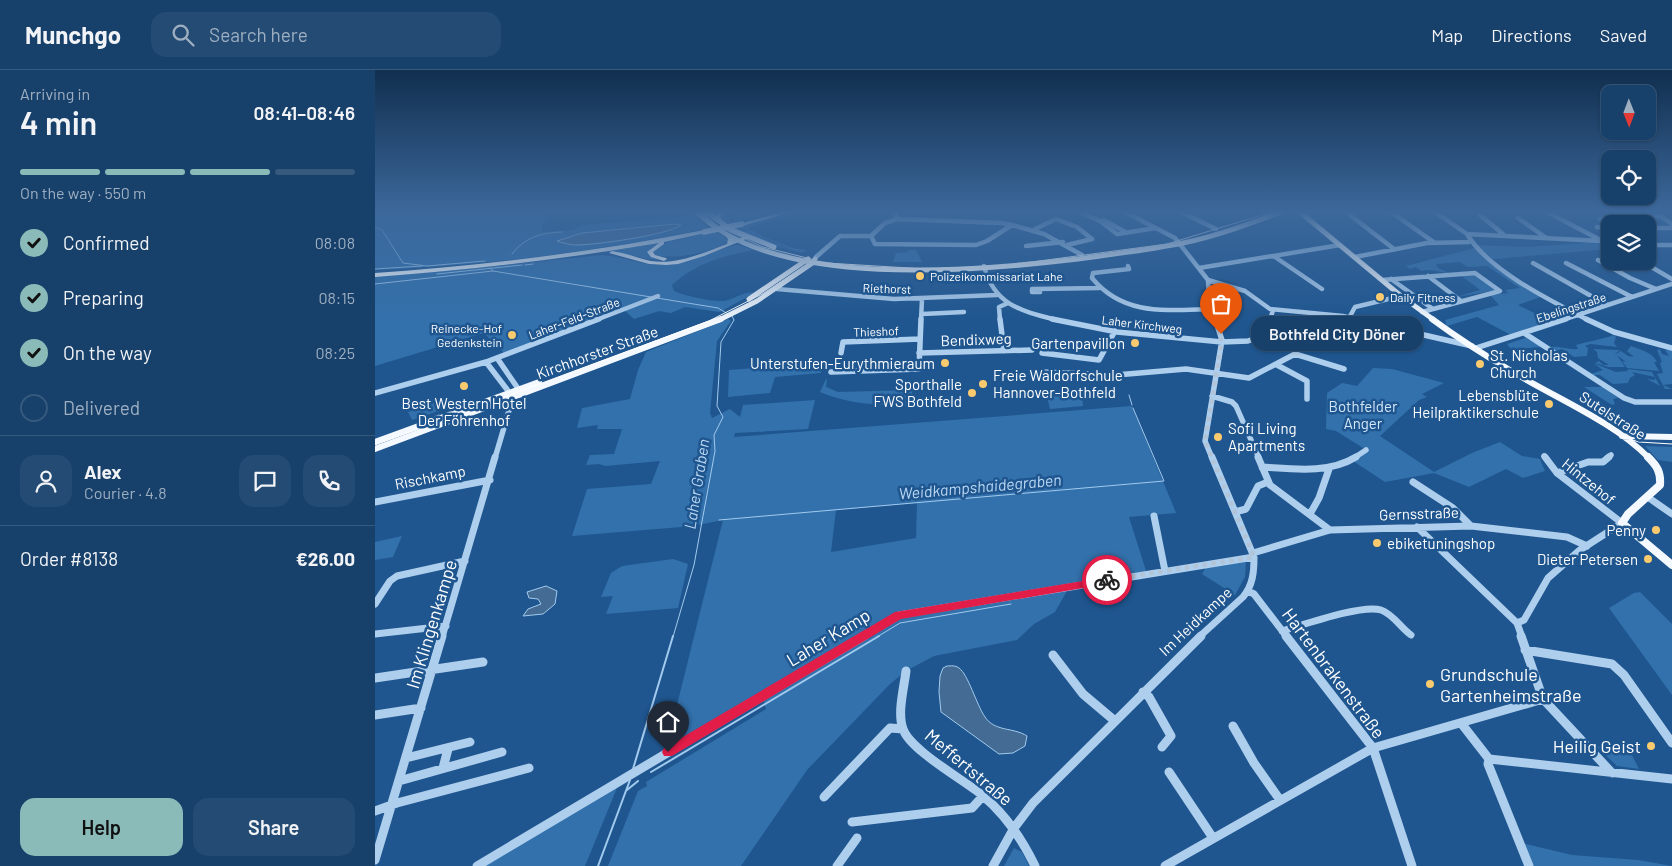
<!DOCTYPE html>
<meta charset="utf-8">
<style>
:root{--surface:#17406b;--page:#244b73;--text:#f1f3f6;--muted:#9eafc1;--line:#36597e;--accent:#8bbbb9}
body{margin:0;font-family:Barlow,sans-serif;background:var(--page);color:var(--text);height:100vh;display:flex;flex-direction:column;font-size:19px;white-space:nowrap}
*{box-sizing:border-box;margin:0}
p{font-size:16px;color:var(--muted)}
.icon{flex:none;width:28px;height:28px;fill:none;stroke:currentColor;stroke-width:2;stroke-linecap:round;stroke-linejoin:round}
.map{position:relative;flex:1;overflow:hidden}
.side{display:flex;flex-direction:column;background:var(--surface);width:375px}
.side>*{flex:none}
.needle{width:32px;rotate:179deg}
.buttons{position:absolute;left:1226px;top:15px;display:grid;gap:10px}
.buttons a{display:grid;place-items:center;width:55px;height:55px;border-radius:10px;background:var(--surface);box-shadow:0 1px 4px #0004,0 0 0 1px var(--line);font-size:25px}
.pin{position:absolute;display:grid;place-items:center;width:42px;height:42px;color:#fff;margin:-51px -21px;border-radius:50% 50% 50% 0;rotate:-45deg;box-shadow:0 0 5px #0007}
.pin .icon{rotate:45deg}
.courier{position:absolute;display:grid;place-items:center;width:50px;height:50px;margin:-25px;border:4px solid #e11d48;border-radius:50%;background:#fff;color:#222;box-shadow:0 1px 6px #0007}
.bubble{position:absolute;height:35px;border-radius:15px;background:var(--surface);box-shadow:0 1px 4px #0004,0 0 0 1px var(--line);font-size:16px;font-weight:600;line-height:35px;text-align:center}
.head em{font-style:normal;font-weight:600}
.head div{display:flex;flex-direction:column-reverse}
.head{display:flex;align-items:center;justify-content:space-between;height:85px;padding:0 20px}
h1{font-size:32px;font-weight:600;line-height:38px}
.bar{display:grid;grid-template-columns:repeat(4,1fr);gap:8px 5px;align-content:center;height:60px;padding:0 20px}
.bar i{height:6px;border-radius:4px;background:var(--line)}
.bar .on{background:var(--accent)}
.bar p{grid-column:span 4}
.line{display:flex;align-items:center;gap:12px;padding:0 20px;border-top:1px solid var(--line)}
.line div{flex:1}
.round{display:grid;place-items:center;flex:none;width:52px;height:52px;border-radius:15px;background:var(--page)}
ol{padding:0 20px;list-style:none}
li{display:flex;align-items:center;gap:15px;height:55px}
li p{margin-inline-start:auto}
li .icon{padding:5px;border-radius:50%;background:var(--accent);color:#111;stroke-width:4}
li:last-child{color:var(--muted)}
li i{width:28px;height:28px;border:2px solid var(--line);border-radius:50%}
.action{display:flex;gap:10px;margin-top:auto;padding:10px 20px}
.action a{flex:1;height:58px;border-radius:15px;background:var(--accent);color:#111;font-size:20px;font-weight:600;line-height:58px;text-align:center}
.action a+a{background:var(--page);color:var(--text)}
header{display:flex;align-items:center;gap:30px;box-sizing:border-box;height:70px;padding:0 25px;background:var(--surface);border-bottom:1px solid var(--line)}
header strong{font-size:24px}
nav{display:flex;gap:28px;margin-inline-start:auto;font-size:18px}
.search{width:350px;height:45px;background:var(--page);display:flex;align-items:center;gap:12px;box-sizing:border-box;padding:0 18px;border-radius:15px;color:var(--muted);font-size:19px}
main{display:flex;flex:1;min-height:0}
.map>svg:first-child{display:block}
.green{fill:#3371ac;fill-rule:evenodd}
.water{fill:#446b93;stroke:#a2caee}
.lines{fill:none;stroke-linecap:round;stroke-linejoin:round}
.stream-far1{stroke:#a2caee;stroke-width:1}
.stream{stroke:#a2caee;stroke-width:2}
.minor-far3{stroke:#aeceed;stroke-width:4.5}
.minor-far2{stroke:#aeceed;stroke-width:5.5}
.minor-far1{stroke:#aeceed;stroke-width:7}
.minor{stroke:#aeceed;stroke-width:9}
.major-far2{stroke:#f4f9ff;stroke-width:5}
.major-far1{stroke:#f4f9ff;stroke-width:6}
.major{stroke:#f4f9ff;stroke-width:8}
.highway{fill:#fff;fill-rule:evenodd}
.tram{stroke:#fff;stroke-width:1}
.highway-bridge{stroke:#fff;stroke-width:5.5}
.route{fill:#e11d48}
.done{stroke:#b1c4d8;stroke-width:5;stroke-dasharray:0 9}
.poi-dot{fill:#faca6f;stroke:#1f568f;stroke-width:2}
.labels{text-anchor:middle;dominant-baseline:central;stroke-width:5;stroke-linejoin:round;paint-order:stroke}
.far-poi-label{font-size:12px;fill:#fff;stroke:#1f568f;text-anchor:start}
.far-street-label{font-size:12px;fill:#fff;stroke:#1f568f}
.street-label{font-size:15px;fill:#fff;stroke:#1f568f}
.poi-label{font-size:15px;fill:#fff;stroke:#1f568f;text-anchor:end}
.park-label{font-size:15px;fill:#d4e7f9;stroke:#1f568f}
.water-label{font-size:16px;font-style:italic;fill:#bad8f4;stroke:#1f568f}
.near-street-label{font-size:18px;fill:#fff;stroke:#1f568f}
.near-poi-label{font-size:18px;fill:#fff;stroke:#1f568f;text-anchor:start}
</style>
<header>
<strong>Munchgo</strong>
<div class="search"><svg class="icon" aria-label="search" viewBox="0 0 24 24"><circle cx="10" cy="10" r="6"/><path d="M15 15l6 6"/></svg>Search here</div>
<nav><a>Map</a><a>Directions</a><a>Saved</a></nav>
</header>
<main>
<section class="side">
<div class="head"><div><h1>4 min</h1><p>Arriving in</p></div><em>08:41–08:46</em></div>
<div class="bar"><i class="on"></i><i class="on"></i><i class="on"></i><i></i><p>On the way · 550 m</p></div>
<ol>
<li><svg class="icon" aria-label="check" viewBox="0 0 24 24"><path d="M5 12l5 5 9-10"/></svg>Confirmed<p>08:08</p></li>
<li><svg class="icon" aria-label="check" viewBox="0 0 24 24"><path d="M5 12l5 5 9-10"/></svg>Preparing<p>08:15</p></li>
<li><svg class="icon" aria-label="check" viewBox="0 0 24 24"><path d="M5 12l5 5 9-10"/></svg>On the way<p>08:25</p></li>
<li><i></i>Delivered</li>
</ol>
<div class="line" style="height:90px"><a class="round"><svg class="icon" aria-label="person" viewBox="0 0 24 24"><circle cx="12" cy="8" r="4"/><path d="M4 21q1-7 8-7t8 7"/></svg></a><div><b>Alex</b><p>Courier · 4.8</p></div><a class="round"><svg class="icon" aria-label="chat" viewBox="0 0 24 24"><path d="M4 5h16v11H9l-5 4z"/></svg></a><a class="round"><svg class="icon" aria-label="phone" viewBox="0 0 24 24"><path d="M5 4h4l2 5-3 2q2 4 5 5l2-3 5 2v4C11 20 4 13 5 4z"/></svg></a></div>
<div class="line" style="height:65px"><div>Order #8138</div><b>€26.00</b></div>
<div class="action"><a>Help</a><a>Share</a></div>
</section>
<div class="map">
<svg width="1297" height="796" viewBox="0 0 1297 796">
<rect width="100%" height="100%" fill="#1f568f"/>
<!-- green -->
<path class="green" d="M0,142h177l-9,11 -1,9 31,-2 9,-5 94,-7 18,-5 15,15 21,12c-16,13 -57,20 -76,15l-1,-3 14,-10 41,-9 -4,-4c-109,23 -218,36 -329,41z
M350,142h2l3,8 10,9 49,20c-17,-11 -53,-14 -59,-37h48l-40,9 5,4 50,-13h9l-55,16 17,9 29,11 14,2 -5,3c-30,-8 -55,-16 -82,-33v-5z
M288,172l-12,6 -1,7c11,9 29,4 42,1 -39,12 -53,-4 -89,-4z
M1226,172l9,5v2l-117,10 -17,-14 49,2z
M363,175l16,5c-30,5 -60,14 -82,35l2,6c11,5 39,11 50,10 11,-2 19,-10 30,-8l-34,19 -35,-5 -14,6 -12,-2 -25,8 -10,-9 -120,43 -20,-20 -109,33v-90l82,-6 145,-15c20,1 38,10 57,10 27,0 53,-15 79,-20z
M1099,178l69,48 -25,9 33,16 -40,14 -34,-18 -30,9 -2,-6 54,-15 -9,-10 18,-2 -3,-3 15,-2 -33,-22 -19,1 -8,-5 -24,2 2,4 11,5c-9,0 -17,-5 -28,-2l-5,-4 -6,2 -4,-3z
M533,180h8l6,12h-29l3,-9 13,-1z
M1098,203l25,17 -42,7 24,-7 -21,-16z
M353,249l3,2 -14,20 -7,72 2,5 18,-9 10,8 3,-12 72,-5 -7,29 -73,4 -1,4 398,-31 44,107 -47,4 18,57 -80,17 -12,21 -21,12 -17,16 -83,16 -28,15 -16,13 -83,86 -66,96h-133l30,-75 9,-5 -1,-4 120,-73 -4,-13 -81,48 -9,-19 51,-205 -30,6 -121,10 15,-47 64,-5 9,-23 -54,5 -7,-2 -13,1 4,-10 24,-1 8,-25h-25l1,-4 -21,3 5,-20 48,-9 8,-29 8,-18zM542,433l-1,35 -85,14 5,-42z
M1239,265l2,2 -2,6 3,4 -27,-3 -5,2 3,2 -1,8 -13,1 -12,-8 -6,2 -6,-4c10,-1 19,3 28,2l-2,-4c12,-4 25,-5 38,-10z
M1150,268h1l16,9 -31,2 -4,-5z
M1256,276c10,4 21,6 26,16h-3l5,9 -32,-3 -5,-7 4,1 -9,-7 8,12h-17l-13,-4 4,-2 4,4h6l-11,-7 -1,-6 -4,-3 25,1h2l-6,5 7,-4 7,5 6,1 -7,-6z
M1285,279l2,5 7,2 -4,-6h7v34l-9,1 9,4h-7l-8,-15 6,-1 -3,-10 2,-1 -5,-12z
M1218,293l23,9 12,-1 -1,-2 25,3 8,14 -13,-7 8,1v-3l-23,-5 3,3 -5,3 -2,5 -15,1 -13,-9h-5l2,2 -6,-3 12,-4z
M403,296v3l45,-3 -2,7 -46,4 -5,16 -42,4 1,-27z
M998,298l19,1 52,14 -22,11 5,3 -8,3 -39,36 54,36 38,-19 28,-11 22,14 18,3 5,12 -22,7 -17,-9 -37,18 -35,-14 -49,9 -32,-21 15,-10 -32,-20 -10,-2 1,-36 15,-10 15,3z
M451,309h1l-1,8 12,5 74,-2v9l-5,7c-30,-1 -60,-2 -87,-14z
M1209,317h19l15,11 -5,1 2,5 -3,1z
M689,325h18l1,11 -33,3 -3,-13z
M62,332l4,8 -29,10 -4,-8z
M1270,376l27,1v15l-14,-2z
M27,466l-9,21 -18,3v-18z
M298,489l15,5 -10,44 -72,6 7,-18 -12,1 10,-24 11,-7z
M871,491l-1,16 -10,18 -33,-21 4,-7z
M1265,522l32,32v71l-63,-87 25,-15z
M1221,676l35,7 8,16 -22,-3z
M244,713l-34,83h-103z
M1147,773l50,12 66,5 34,6h-141z
M639,778l8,4 7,14h-25z"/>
<!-- water -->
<path class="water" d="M300,154l6,1c-13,10 -86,20 -104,20 -7,0 -14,-2 -20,-4l25,-8z
M171,516l11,5 -2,13 -12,10 -20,2 5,-7 13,-5 -3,-5 -9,-1 -2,-6z
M572,596c4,0 8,-1 12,2 9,6 18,38 26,49 10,15 28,10 42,19l-2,10 -12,7 -14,1 -58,-42 -2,-20 1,-16 3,-8z"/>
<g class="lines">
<!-- stream-far1 -->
<path class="stream-far1" d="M0,157l7,3 21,33 24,3 58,-5
M137,184c13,-17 29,-21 50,-22
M150,195l8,-1
M115,198l3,3 158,26
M0,199l47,-3
M62,204l85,-9
M0,214l118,-13
M282,228l61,10 10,6
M754,325l3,10
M44,352l20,-7
M344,450l445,-39 -31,-73
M298,567l21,-72 21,-114 -1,-16 9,-18 -6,-11 4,-64 13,-22 -2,-4
M502,567l23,-14 111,-19"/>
<!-- stream -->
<path class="stream" d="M258,699l40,-133
M276,702l228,-136
M252,720l11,-9
M223,796l32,-86"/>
<!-- minor-far3 -->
<path class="minor-far3" d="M520,142l2,7
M705,142l20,9 17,13 39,-6
M750,142l50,26 33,42 1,19 7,21
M806,142l35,17
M971,142l48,37
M1016,142l44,31
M1060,142l32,22
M1172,142l63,33
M1105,145l23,19
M1250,146h35l12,8
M1143,148l27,19
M522,149l105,4 10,2 -25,16 -11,4 -101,-1 -4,-8 14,-13z
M1225,149h28
M729,150l23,13
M637,155l32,9 38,21
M1222,157l13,1
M1272,158h25
M660,159l21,-10 21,8 15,12
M692,175l25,-6
M1272,175h25
M651,176l37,-4
M441,187l24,-21h31
M900,187l47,32
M980,187l72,-14 42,-1
M1223,190l32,18 26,11
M1266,191l31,18
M1158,193l74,42
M1191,193l66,34
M609,196c10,39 37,45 73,54
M753,196l1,3 -36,4 -1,5c32,39 76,32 121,31
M824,198l141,-23
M1053,206l33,25
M1016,209l42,30
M833,210l37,11 25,18 73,7 16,4
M1007,210l93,-7 25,18 -78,21
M402,219l117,10 103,-4
M664,219l1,3h-8v-3l67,-1
M547,244l42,-2
M974,248l6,-11 46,-11
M221,250l62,-24
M546,250l1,-21
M625,250l-1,-13 9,-4
M895,250l3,-10
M939,250l2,-5
M1187,250l110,-36
M1213,250c-37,-19 -100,-50 -121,-86l135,7"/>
<!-- minor-far2 -->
<path class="minor-far2" d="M625,249l4,32
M677,249l65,13 105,10 26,-1 22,-8 33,-7 11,-7
M979,249l118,27
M1211,249l28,13 58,16
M894,263l-2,-3 3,-11
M1149,263l100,65 11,4h37
M1101,278l90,-29
M466,283l2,-11 77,-3
M544,283l113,-3
M667,283l57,7 16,-29
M111,292l26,34
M902,295l30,16v18
M456,302l88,-3 2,-50
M667,302l74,3 70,-6 63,9 46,-24 49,15
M0,323l111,-31 113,-43
M837,326l20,6 4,4 23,52
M1169,386l2,2
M120,388l18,-61 6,-7 -22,-32
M837,388l-7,-17 17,-101 -7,-21
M979,388l12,-8
M1232,388l4,-3"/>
<!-- minor-far1 -->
<path class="minor-far1" d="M883,387l12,28 60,45
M1170,387l12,16 65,50
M887,397c32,2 66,7 94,-10
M1182,403l31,-11h15l6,-5
M1038,412l40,26 18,18
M1274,428l23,16
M0,432l115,-22
M860,442l11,-3 12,-23 10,-4
M935,444l9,-16 10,-29
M779,446l11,55
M1042,457l100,96 5,14
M878,483l77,-23 141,-4 96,11 20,9
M873,521l6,3 33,43
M0,534l15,-23 7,-5 68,-15
M1142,553l7,-3 24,-42 32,-28 42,-27
M907,561c21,-6 80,-27 99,-21 12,4 20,18 30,25
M0,564l71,-8
M67,567l53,-180
M487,567l37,-22 355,-58
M824,567l44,-40c10,-12 11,-25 11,-40l-42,-100"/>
<!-- minor -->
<path class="minor" d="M911,566l87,112 39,118
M1146,566l22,63 69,74
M1150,580l87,14 12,11 48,68
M678,585l30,39 32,27
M531,601c-2,17 -9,42 -3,58 7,21 61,51 79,66 23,19 40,44 53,71
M0,608l108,-16
M768,622l6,5 22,39 -9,11
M0,645l46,-7
M1086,653l28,36 -1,5 41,102
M858,656l21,37 26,37
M31,688l64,-16
M1114,689l183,20
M68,698l5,-19
M794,702l44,66
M24,711l103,-29
M449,727l66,-69 13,1
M0,741l22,-8 132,-35
M477,752l120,-14 11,-12
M0,790l67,-224
M102,796l387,-230
M462,796l20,-28
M618,796l21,-38 19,-25 168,-167
M790,796l208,-118 170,-49"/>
<!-- major-far2 -->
<path class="major-far2" d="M322,142c78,78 280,59 381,47 35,-5 71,-9 105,-16 34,-7 66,-19 98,-31
M331,142l26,18 42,17
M925,142l101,84 33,24
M374,229l59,-40
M344,250l38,-19 57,-39 1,-3"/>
<!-- major-far1 -->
<path class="major-far1" d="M1057,249c27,20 57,39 86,56 44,26 95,47 131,83
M1247,366l50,1
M0,372l164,-60
M0,379l346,-130"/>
<!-- major -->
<path class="major" d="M1273,387c9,9 13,15 12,28l-32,29 -6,9 50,42"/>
<!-- highway -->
<path class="highway" d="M334,142h10l-19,5 -3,-2z
M344,142h6l-5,5 6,8 -1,1h-4l-7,-9z
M409,142h8l-50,14 -3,-2z
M329,160l2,1v2l-42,9v2l-11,8 2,3 11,3 1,1 -3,2 -13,-4 -4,-5 12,-9c-94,16 -189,27 -284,34v-4c111,-8 220,-21 329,-43z
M352,162l7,7 -1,2 15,-6 3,2 -47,19 -26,8 -12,1 -17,-1 -40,-11 3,-2 5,1c12,2 23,7 34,9 26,4 52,-8 76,-17l1,-5 -4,-5z"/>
<!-- tram -->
<path class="tram" d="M326,142l17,14
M926,142l110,93 107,71 38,20 64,40 19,6 33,2
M349,159l39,18 52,13
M0,375l334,-124 55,-28 46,-31 116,7 83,-4 158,-21 105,-32"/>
<!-- highway-bridge -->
<path class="highway-bridge" d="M329,162l38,-8"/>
</g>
<!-- sky -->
<linearGradient id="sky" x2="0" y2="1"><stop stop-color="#112f4f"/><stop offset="0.56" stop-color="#3c689b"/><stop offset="1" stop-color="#3c689b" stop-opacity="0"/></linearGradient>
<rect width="1297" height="253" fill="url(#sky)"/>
<!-- route -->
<path class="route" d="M732,507l5,3 -5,4 -206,35 -229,137h-8l-2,-4 2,-4 231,-136z"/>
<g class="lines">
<!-- done -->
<path class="done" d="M732,510l147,-23 -49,-116 16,-94v-13"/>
</g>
<!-- markers -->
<g class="poi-dot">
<circle cx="545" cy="206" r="5"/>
<circle cx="1005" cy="227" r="5"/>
<circle cx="137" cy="265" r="5"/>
<circle cx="760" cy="273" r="5"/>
<circle cx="570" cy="293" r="5"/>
<circle cx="1105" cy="294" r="5"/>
<circle cx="608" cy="314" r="5"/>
<circle cx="89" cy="316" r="5"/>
<circle cx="597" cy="323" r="5"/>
<circle cx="1174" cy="334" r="5"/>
<circle cx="843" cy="367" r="5"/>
<circle cx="1281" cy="460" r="5"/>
<circle cx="1002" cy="473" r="5"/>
<circle cx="1273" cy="489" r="5"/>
<circle cx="1055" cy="614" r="5"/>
<circle cx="1276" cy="676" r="5"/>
</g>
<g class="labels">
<!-- far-poi labels -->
<g class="far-poi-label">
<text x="555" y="206">Polizeikommissariat Lahe</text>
<text x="1015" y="227">Daily Fitness</text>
<text x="127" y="258" text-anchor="end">Reinecke-Hof<tspan x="127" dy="14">Gedenkstein</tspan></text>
</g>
<!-- far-street labels -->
<g class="far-street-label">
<text transform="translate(512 218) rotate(2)">Riethorst</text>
<text transform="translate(1196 237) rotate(-18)">Ebelingstraße</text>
<text transform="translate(199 248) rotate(-21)">Laher-Feld-Straße</text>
<text transform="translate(767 254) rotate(7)">Laher Kirchweg</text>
<text transform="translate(501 261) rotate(-2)">Thieshof</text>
</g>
<!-- street labels -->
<g class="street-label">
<text transform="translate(601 269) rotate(-2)">Bendixweg</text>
<text transform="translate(222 282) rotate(-20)">Kirchhorster Straße</text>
<text transform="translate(1238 345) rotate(33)">Sutelstraße</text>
<text transform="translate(55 407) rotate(-11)">Rischkamp</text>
<text transform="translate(1214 411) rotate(39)">Hintzehof</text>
<text transform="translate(1044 443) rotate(-2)">Gernsstraße</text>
<text transform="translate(820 551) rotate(-43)">Im Heidkampe</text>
</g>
<!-- poi labels -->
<g class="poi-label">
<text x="750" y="273">Gartenpavillon</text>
<text x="1115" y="285" text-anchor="start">St. Nicholas<tspan x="1115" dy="17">Church</tspan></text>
<text x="560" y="293">Unterstufen-Eurythmieraum</text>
<text x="618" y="305" text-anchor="start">Freie Waldorfschule<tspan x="618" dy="17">Hannover-Bothfeld</tspan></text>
<text x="587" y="314">Sporthalle<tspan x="587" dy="17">FWS Bothfeld</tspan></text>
<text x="1164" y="325">Lebensblüte<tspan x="1164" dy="17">Heilpraktikerschule</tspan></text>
<text x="89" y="333" text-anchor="middle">Best Western Hotel<tspan x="89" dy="17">Der Föhrenhof</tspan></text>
<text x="853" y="358" text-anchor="start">Sofi Living<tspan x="853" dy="17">Apartments</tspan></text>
<text x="1271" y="460">Penny</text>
<text x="1012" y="473" text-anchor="start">ebiketuningshop</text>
<text x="1263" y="489">Dieter Petersen</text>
</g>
<!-- park labels -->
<g class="park-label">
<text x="988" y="336">Bothfelder<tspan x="988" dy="17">Anger</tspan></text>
</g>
<!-- water labels -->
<g class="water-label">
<text transform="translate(321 414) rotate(-81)">Laher Graben</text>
<text transform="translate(605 416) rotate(-5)">Weidkampshaidegraben</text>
</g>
<!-- near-street labels -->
<g class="near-street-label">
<text transform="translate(56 554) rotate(-73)">Im Klingenkampe</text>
<text transform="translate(453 567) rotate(-31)">Laher Kamp</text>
<text transform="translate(959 603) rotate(53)">Hartenbrakenstraße</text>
<text transform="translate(594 697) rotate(40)">Meffertstraße</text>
</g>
<!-- near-poi labels -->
<g class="near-poi-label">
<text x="1065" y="604">Grundschule<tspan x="1065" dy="21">Gartenheimstraße</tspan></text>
<text x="1266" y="676" text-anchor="end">Heilig Geist</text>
</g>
</g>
</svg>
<div class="buttons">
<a><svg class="needle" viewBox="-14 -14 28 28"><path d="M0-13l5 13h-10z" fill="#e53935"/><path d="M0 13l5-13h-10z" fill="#9eafc1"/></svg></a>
<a><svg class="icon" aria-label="locate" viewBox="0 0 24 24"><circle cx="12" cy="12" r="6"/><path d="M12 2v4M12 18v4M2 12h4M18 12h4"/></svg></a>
<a><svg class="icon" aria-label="layers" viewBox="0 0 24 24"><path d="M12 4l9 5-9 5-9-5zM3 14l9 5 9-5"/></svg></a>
</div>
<div class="pin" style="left:846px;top:264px;background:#ea580c"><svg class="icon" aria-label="bag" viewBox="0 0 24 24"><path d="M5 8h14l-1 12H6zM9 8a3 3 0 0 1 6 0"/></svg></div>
<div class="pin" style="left:293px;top:682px;background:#1f2937"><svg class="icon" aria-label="home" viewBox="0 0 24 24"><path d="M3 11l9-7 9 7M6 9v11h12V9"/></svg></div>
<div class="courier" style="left:732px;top:510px"><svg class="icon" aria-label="bike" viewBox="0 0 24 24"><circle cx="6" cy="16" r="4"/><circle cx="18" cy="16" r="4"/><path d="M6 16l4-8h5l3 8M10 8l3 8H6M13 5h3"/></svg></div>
<div class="bubble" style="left:876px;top:246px;width:172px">Bothfeld City Döner</div>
</div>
</main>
